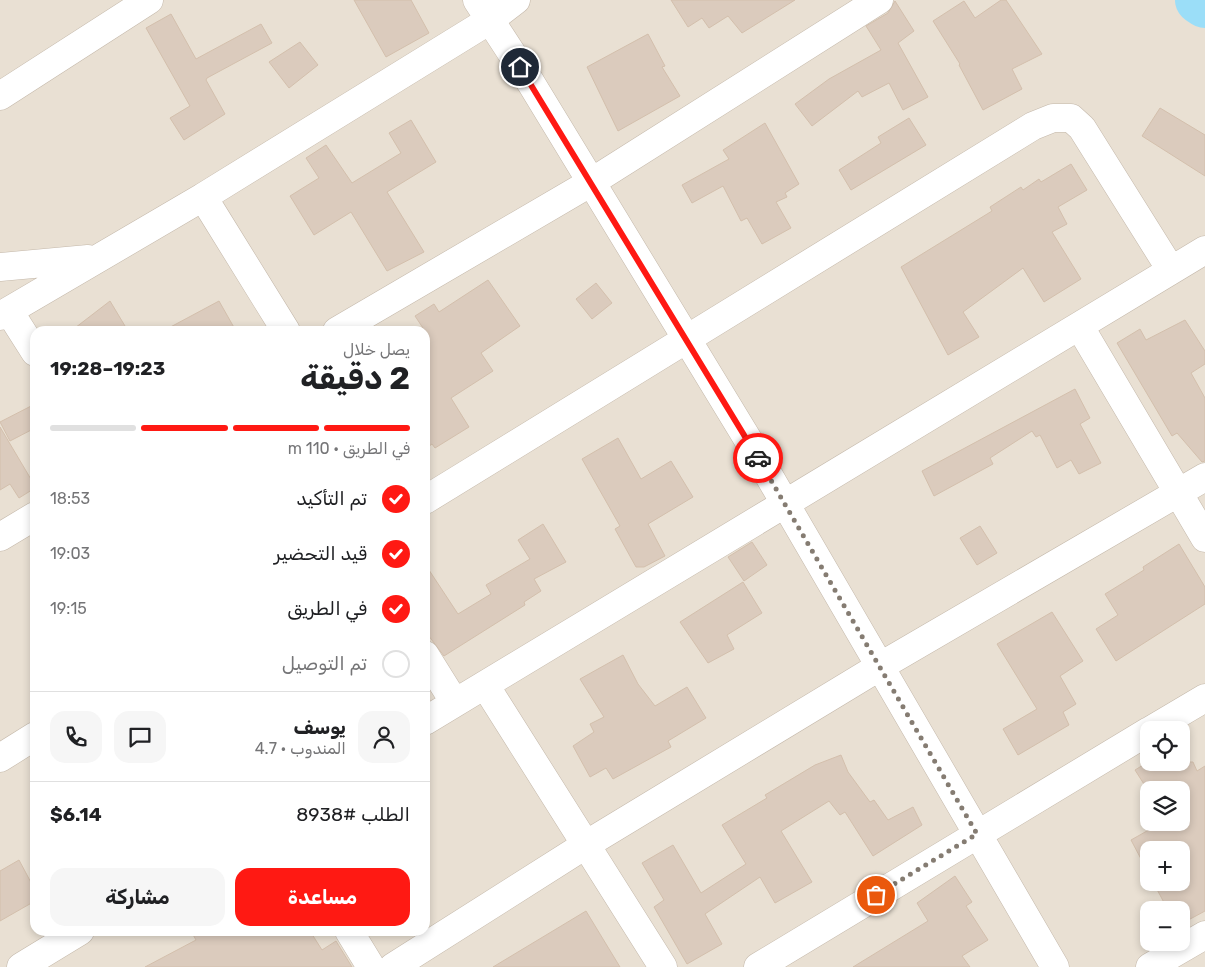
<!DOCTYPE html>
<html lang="ar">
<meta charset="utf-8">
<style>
:root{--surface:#fff;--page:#f6f6f6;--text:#202124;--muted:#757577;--line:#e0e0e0;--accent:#ff1913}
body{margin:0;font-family:Rubik,Cairo,sans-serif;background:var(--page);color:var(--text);direction:rtl;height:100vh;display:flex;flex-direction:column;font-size:19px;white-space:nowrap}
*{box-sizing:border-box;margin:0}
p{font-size:16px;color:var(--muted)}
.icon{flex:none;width:28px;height:28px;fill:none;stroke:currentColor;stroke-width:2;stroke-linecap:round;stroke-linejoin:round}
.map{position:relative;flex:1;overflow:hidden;direction:ltr}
.panel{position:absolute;left:30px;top:326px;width:400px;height:610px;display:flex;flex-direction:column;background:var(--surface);border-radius:15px;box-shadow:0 2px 8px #0003;direction:rtl}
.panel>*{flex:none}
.buttons{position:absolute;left:1140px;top:721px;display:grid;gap:10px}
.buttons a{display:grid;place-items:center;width:50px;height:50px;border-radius:10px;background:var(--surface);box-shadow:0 2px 8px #0003;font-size:25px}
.pin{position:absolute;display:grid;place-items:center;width:42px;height:42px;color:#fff;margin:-21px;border:2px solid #fff;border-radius:50%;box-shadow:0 1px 5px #0007}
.courier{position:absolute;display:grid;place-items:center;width:50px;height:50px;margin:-25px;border:4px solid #ff1913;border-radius:50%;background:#fff;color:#222;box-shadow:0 1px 6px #0007}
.head em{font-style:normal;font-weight:700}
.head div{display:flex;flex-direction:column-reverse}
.head{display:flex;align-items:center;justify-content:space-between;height:85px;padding:0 20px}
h1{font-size:32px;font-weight:700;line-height:38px}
.bar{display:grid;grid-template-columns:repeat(4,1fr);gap:8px 5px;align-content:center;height:60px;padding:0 20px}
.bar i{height:6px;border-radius:4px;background:var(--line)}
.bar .active{background:var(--accent)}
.bar p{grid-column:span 4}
.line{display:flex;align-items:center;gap:12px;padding:0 20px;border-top:1px solid var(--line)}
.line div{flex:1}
.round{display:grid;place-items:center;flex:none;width:52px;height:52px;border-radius:15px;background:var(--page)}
ol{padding:0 20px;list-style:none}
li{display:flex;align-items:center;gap:15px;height:55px}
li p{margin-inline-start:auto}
li .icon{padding:5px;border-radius:50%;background:var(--accent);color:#fff;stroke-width:4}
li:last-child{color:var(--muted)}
li i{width:28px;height:28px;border:2px solid var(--line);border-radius:50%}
.action{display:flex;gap:10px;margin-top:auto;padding:10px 20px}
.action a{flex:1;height:58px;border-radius:15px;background:var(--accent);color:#fff;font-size:20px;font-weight:700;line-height:58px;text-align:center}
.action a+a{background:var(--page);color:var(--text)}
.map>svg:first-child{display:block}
.residential{fill:#e9e0d3;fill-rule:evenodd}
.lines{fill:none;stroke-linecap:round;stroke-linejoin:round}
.river{stroke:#9bdef8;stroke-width:48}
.building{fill:#dbcbbd;stroke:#d3bfac}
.street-casing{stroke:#c4b8aa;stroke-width:29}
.street{stroke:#fff;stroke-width:28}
.done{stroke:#857c72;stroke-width:5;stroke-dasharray:0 9}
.route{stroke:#ff1913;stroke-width:6}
</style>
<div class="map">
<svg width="1205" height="967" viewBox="0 0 1205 967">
<rect width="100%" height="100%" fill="#f5eee6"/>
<!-- residential -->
<path class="residential" d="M0,0h1205v967h-1205zM35,331h390v600h-390zM1149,730h32v32h-32zM1149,790h32v32h-32zM1149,850h32v32h-32zM1149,910h32v32h-32z"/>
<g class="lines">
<!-- river -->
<path class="river" d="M1199,0l6,4"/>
</g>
<!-- building -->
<path class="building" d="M354,0h57l18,33 -43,24z
M671,0h124l-53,33 -14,-17 -19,12 -7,-10 -14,9z
M1001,0h5l36,54 -30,15 10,20 -39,21 -24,-45 1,-1 -27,-43 31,-20 11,17z
M895,1l19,30 -16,12 30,54 -25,13 -14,-27 -27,14 -4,-6 -46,35 -17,-22 34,-25 52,-29 -15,-24 22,-13z
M171,14l25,45 65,-35 11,19 -65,35 -1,2 19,34 -41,26 -14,-22 20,-12 -44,-78z
M648,34l17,32 -3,1 18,29 -62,35 -31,-64z
M300,42l18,23 -29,23 -20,-26z
M1160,108l45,27v41l-63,-40z
M909,118l17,27 -75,45 -12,-20 42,-27 -3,-6z
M411,120l25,42 -49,30 37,60 -37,19 -36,-59 -37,23 -24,-39 29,-18 -13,-20 20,-13 26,38 49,-30 -12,-20z
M765,123l34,61 -14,9 2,4 -11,5 15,26 -29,16 -15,-26 -6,3 -18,-35 -31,17 -10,-18 47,-26 -6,-9z
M1071,164l16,26 -29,17 9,17 -15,8 29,47 -37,23 -21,-34 -60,44 16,25 -31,18 -47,-88 91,-56 -2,-4 31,-20 2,3 16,-11 2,3z
M488,280l32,46 -39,27 12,18 -42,27 18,29 -34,21 -3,-4 -7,5v-118l-10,-15 19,-12 5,8z
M596,283l16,20 -20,16 -16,-20z
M110,301l18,30h-57z
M219,301l17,30h-73z
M1185,320l20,31v13l-14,9 14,25v63l-3,1 -25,-29 -5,3 -55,-93 23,-14 6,11z
M1075,389l15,29 -10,6 21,39 -22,11 -8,-14 -14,8 -17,-33 -4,2 -4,-6 -42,27 3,6 -59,32 -12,-25z
M35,404v24l-25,13 -10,-19z
M0,427l35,59v2l-16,10 -9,-14 -10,6z
M618,438l23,41 30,-18 22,36 -45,27 17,32 -21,11h-8l-21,-38 5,-3 -38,-67z
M543,524l23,38 -32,17 7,12 -17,11 1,3 -81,51 -19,-25v-67l33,50 33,-20 -5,-9 44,-26 -12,-19z
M980,526l17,27 -20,12 -17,-27z
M752,542l15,23 -23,16 -16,-24z
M1179,544l26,43v17l-89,57 -20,-32 22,-14 -13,-21 39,-24 -1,-3z
M743,582l19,31 -35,22 7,14 -26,14 -28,-41z
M1052,612l31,49 -23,15 16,28 -13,8 6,13 -51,30 -15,-26 34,-20 -40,-65z
M623,655l15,29 17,22 32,-19 19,31 -38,23 3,6 -58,32 -7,-11 -16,9 -17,-31 21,-14 -4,-8 14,-7 -24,-38z
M841,755l7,17 22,30 4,-2 14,20 25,-13 9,18 -49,31 -28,-44 -5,3 -11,-14 -48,30 31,51 -37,21 -15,-26 -55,37 17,30 -35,20 -33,-57 10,-7 -22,-37 31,-18 28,48 45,-29 -24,-39 45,-27 -2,-3 50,-30z
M1148,762h45l4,9 8,-5v145l-24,13v-14h-13l-15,-28h28v-32h-32v24l-18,-34 23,-13 -2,-5h29v-32h-32v2l-14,-22z
M19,860l16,30v11l-35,20v-50z
M955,876l17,26 -6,4 22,34 -26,16 8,11h-117l75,-46 -11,-18z
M586,911l34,56h-127z
M191,931h119l12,19 14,-9 16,26h-207l51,-27z"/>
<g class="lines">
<!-- street casing -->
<g class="street-casing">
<path id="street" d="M477,0l54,83 216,355 308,529
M0,96l149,-96
M203,197l83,134
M0,267l88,-8
M9,311l26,41
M0,316l203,-119 287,-177 26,-20
M1080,327l125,211
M337,331l253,-148 289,-183
M425,500l608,-374 20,-8h18l11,10 89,142
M0,537l35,-21
M425,655l30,48
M485,685l178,282
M425,721l780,-471
M1151,730l54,-32
M0,758l35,-22
M349,931l22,36
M21,967l59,-36
M393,967l194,-123 292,-177 326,-190
M758,967l391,-236
M1150,967l55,-32"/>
</g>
<!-- street -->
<use href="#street" class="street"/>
</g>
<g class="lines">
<!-- done -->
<path class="done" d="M758,458l219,376 -101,61"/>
<!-- route -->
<path class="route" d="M520,67l238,391"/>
</g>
</svg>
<div class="buttons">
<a><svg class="icon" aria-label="locate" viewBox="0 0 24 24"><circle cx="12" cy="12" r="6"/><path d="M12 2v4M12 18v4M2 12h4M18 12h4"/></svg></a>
<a><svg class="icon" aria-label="layers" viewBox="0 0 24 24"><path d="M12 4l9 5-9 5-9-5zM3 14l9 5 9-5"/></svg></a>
<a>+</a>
<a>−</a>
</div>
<div class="pin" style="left:876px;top:895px;background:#ea580c"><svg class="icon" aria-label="bag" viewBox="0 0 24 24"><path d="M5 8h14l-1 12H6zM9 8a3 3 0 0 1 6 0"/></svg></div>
<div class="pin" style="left:520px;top:67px;background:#1f2937"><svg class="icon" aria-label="home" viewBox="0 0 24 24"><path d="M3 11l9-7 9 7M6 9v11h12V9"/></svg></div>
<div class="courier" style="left:758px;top:458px"><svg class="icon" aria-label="car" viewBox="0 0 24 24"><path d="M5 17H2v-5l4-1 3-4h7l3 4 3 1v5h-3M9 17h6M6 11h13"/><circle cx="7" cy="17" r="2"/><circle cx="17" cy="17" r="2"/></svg></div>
<section class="panel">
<div class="head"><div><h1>2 دقيقة</h1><p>يصل خلال</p></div><em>19:23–19:28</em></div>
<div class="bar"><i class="active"></i><i class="active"></i><i class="active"></i><i></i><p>في الطريق · 110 m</p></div>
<ol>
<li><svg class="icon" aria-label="check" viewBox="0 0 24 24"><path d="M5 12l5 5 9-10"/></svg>تم التأكيد<p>18:53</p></li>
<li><svg class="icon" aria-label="check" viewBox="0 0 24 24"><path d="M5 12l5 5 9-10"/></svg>قيد التحضير<p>19:03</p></li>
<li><svg class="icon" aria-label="check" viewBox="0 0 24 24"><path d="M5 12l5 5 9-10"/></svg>في الطريق<p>19:15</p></li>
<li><i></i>تم التوصيل</li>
</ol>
<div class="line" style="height:90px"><a class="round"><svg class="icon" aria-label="person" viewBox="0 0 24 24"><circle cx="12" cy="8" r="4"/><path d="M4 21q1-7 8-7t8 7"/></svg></a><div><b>يوسف</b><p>المندوب · 4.7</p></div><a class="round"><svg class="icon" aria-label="chat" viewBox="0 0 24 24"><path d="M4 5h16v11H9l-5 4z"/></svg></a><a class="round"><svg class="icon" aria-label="phone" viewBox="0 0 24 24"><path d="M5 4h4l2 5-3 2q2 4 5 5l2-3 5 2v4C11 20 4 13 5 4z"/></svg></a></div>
<div class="line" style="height:65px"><div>الطلب #8938</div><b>$6.14</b></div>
<div class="action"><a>مساعدة</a><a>مشاركة</a></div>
</section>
</div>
